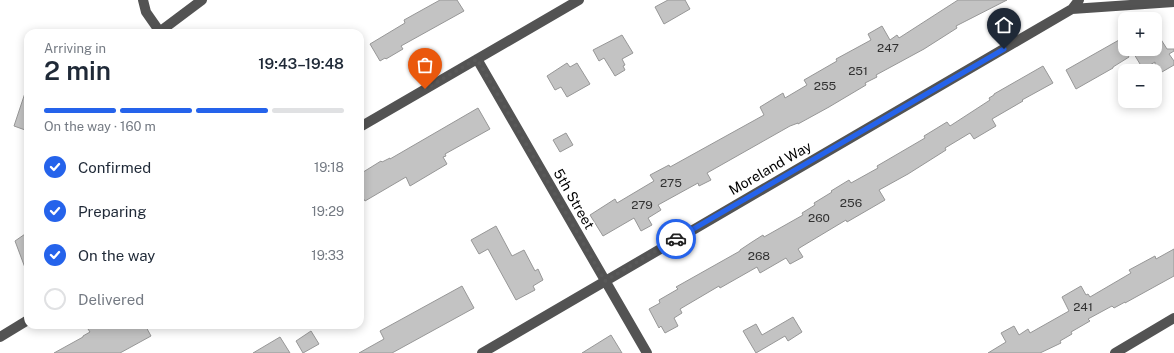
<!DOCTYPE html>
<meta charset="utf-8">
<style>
:root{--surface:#fff;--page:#f6f6f7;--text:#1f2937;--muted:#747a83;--line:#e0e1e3;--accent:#2563eb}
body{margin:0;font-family:"Public Sans",sans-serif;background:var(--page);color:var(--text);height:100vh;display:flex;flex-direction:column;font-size:15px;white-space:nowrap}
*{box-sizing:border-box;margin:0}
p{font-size:13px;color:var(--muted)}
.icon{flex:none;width:22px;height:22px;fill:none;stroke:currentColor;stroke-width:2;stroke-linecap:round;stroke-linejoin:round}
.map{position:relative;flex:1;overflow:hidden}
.drawer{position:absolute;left:24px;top:29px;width:340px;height:300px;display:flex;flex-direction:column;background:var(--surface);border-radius:12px;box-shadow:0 2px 10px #0003}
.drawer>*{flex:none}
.fabs{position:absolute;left:1118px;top:12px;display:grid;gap:8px}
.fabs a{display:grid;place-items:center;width:44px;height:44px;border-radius:8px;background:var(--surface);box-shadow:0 2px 10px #0003;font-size:20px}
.pin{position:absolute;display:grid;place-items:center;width:34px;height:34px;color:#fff;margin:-41px -17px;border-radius:50% 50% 50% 0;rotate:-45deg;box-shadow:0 0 4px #0007}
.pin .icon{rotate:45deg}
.courier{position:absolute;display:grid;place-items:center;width:40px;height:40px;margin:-20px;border:3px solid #2563eb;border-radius:50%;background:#fff;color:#222;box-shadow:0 1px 5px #0007}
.headline em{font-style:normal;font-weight:600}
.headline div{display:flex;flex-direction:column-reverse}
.headline{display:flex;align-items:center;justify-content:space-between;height:68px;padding:0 20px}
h1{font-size:26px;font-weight:600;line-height:30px}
.bar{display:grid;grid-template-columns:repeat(4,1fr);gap:6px 4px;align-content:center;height:48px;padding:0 20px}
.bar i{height:5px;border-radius:3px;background:var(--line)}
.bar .selected{background:var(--accent)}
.bar p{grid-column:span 4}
ol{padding:0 20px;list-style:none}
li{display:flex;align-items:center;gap:12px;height:44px}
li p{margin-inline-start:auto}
li .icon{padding:4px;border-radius:50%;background:var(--accent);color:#fff;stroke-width:4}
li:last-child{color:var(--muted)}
li i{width:22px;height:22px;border:2px solid var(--line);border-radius:50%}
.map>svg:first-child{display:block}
.building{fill:#c3c3c3;stroke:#979797}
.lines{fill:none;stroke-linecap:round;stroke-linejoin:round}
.minor{stroke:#535353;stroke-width:10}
.done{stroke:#595959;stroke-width:4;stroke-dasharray:0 7.2}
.route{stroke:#2563eb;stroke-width:5}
.labels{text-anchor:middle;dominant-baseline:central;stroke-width:3;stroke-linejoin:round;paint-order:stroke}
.number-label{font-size:12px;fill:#313131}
.street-label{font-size:14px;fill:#000;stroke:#fff}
</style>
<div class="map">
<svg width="1174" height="353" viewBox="0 0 1174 353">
<rect width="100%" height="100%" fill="#fff"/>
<!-- building -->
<path class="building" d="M440,0h17l7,11 -63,35 2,3 -17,10 -1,-1 -5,3 -10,-17 35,-21 -1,-3z
M668,0h17l5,9 -26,15 -9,-17z
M958,0h49l-51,26 1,2 -33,21 -48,26 1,2 -12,6 1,2 -37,22 -31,17v-1l-8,3 -83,47 4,7 -12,6 -1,-3 -40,22 3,5 -13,8 4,7 -11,6 -7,-13 -31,18 -13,-21 25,-16 2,4 37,-22 -4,-6 19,-10 1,2 94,-52 -4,-8 23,-14 2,5 22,-13 -3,-5 33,-19 -1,-2 35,-19 -3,-6 14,-8 8,14 7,-5 2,3z
M1155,30l12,19h7v2l-5,3 5,7v4l-19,11v-14l-12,7 -9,-15 8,-5h13z
M622,35l11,18 -11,6 3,6 -2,1 2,4 -10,6 -11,-18 -5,3 -6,-11z
M1119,40l10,17 -16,10v1l-37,21 -10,-19z
M567,63l3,4 7,-4 13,21 -23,13 -6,-10 -6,3 -8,-14z
M1043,66l10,17 -31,17 1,1 -31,18 4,7 -22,13 -4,-6 -25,15 1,2 -38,24 -29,16 6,10 -38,22 -1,-2 -45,27 -3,2 5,8 -13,7 -4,-6 -26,15 -3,-6 -37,21 -1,-2 -39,23 2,4 -8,5 4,8 -13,7 -4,-7 -2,2 -10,-19 11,-6 -1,-3 19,-11 -2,-2 64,-36v-1l12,-8 11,-7 1,2 39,-22 -1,-2 13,-8 -1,-2 18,-11 -1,-1 18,-11 2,3 27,-15 -1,-2 48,-28 -1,-2 23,-14 3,4 40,-26 -1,-2 5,-3v-1z
M26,90h2v41l-14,-5z
M478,108l12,21 -45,25 1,2 -3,1 4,7 -37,22 -4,-9 -41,24 -5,-8v-19l21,-13 1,1 8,-4v1z
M566,133l7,12 -13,7 -7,-12z
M496,226l16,30 12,-6 11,21 3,-2 5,11 -10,6 2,4 -19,10 -28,-51 -9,5 -8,-14z
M28,232v41h-1l-12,-32z
M1174,249v27l-49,27v-1l-11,6 -2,-2 -24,13 2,2 -19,11 1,2 -12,7 1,2 -21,10h-52l18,-11 -5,-9 13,-7 5,9 9,-6 2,4 39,-22 -7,-14 19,-11 5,9 2,-1 2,3 41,-24 -2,-3 26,-14 1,3z
M462,286l12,22 -82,45h-33l25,-14 -4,-8z
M793,317l9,15 -14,9 -3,-5 -29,17 -13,-22 13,-7 6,11z
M95,325h50l6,11 -31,17h-66l29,-16v-1l7,-4 -2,-3z
M311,331l8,13 -16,9 -7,-12z
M611,335l11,18h-40z
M280,337l10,16h-37z"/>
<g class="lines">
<!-- minor -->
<path class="minor" d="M143,0l3,12 14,20
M1072,9l102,-7
M158,33l44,-33
M477,59l170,294
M360,127l219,-127
M0,337l28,-17
M482,353l590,-344 7,-9
M1115,353l59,-35"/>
</g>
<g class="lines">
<!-- done -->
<path class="done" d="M425,89l52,-30 128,222 71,-42"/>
<!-- route -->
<path class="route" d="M676,239l328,-190"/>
</g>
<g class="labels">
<!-- number labels -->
<g class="number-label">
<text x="888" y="48">247</text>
<text x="858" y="71">251</text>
<text x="825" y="86">255</text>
<text x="671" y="183">275</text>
<text x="851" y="203">256</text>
<text x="642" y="205">279</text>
<text x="819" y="218">260</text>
<text x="759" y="256">268</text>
<text x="1083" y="307">241</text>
</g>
<!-- street labels -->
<g class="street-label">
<text transform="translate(770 168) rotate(-30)">Moreland Way</text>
<text transform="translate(574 199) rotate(60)">5th Street</text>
</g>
</g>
</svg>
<div class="fabs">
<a>+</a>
<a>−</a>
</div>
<div class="pin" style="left:425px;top:89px;background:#ea580c"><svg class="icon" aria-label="bag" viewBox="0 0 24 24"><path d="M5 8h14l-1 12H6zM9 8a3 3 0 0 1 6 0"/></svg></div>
<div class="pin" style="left:1004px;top:49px;background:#1f2937"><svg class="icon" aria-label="home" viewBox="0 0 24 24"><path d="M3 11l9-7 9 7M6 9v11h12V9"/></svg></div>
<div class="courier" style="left:676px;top:239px"><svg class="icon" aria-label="car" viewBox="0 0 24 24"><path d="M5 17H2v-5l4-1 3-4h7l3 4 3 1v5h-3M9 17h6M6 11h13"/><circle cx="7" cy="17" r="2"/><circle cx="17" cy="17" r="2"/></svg></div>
<section class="drawer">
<div class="headline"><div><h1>2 min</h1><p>Arriving in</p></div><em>19:43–19:48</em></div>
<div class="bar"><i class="selected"></i><i class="selected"></i><i class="selected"></i><i></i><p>On the way · 160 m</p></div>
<ol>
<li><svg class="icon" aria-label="check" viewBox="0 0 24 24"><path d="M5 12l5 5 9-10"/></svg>Confirmed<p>19:18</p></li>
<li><svg class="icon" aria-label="check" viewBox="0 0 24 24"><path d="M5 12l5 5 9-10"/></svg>Preparing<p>19:29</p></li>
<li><svg class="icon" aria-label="check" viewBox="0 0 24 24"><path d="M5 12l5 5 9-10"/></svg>On the way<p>19:33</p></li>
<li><i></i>Delivered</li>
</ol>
</section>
</div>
